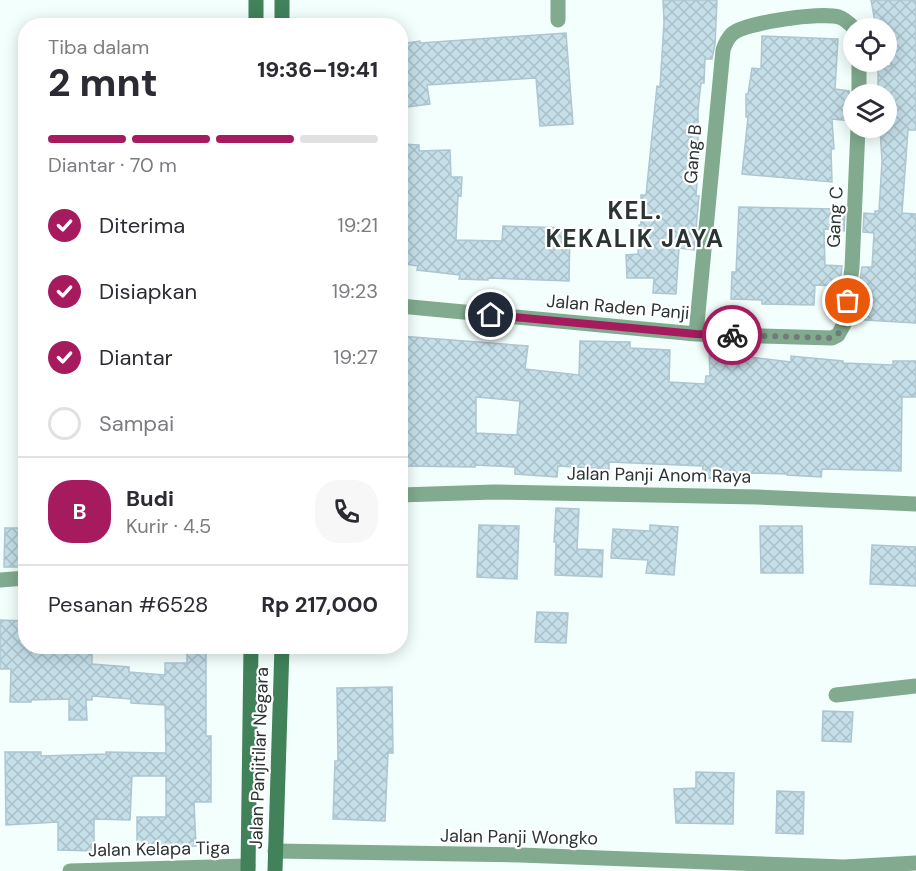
<!DOCTYPE html>
<html lang="id">
<meta charset="utf-8">
<style>
:root{--surface:#fff;--page:#f7f7f7;--text:#2b2b33;--muted:#7c7c81;--line:#e1e1e2;--accent:#a61a5e}
body{margin:0;font-family:"DM Sans",sans-serif;background:var(--page);color:var(--text);height:100vh;display:flex;flex-direction:column;font-size:22px;white-space:nowrap}
*{box-sizing:border-box;margin:0}
p{font-size:20px;color:var(--muted)}
.icon{flex:none;width:33px;height:33px;fill:none;stroke:currentColor;stroke-width:2;stroke-linecap:round;stroke-linejoin:round}
.map{position:relative;flex:1;overflow:hidden}
.drawer{position:absolute;left:18px;top:18px;width:390px;height:636px;display:flex;flex-direction:column;background:var(--surface);border-radius:24px;box-shadow:0 3px 15px #0003}
.drawer>*{flex:none}
.buttons{position:absolute;left:843px;top:18px;display:grid;gap:12px}
.buttons a{display:grid;place-items:center;width:54px;height:54px;border-radius:50%;background:var(--surface);box-shadow:0 3px 15px #0003;font-size:30px}
.pin{position:absolute;display:grid;place-items:center;width:51px;height:51px;color:#fff;margin:-26px;border:3px solid #fff;border-radius:50%;box-shadow:0 2px 6px #0007}
.courier{position:absolute;display:grid;place-items:center;width:60px;height:60px;margin:-30px;border:4px solid #a61a5e;border-radius:50%;background:#fff;color:#222;box-shadow:0 2px 8px #0007}
.overview em{font-style:normal;font-weight:800}
.overview div{display:flex;flex-direction:column-reverse}
.overview{display:flex;align-items:center;justify-content:space-between;height:102px;padding:0 30px}
h1{font-size:39px;font-weight:800;line-height:45px}
.bar{display:grid;grid-template-columns:repeat(4,1fr);gap:9px 6px;align-content:center;height:72px;padding:0 30px}
.bar i{height:8px;border-radius:4px;background:var(--line)}
.bar .selected{background:var(--accent)}
.bar p{grid-column:span 4}
.line{display:flex;align-items:center;gap:15px;padding:0 30px;border-top:2px solid var(--line)}
.line div{flex:1}
.round{display:grid;place-items:center;flex:none;width:63px;height:63px;border-radius:24px;background:var(--page)}
ol{padding:0 30px;list-style:none}
li{display:flex;align-items:center;gap:18px;height:66px}
li p{margin-inline-start:auto}
li .icon{padding:6px;border-radius:50%;background:var(--accent);color:#fff;stroke-width:4}
li:last-child{color:var(--muted)}
li i{width:33px;height:33px;border:3px solid var(--line);border-radius:50%}
.map>svg:first-child{display:block}
.building{fill:url(#building-cross-hatch);stroke:#adc6d0;stroke-width:1.5;fill-rule:evenodd}
.lines{fill:none;stroke-linecap:round;stroke-linejoin:round}
.minor{stroke:#81aa8e;stroke-width:15}
.tertiary{stroke:#81aa8e;stroke-width:15}
.secondary{stroke:#41825a;stroke-width:15}
.done{stroke:#707b7a;stroke-width:6;stroke-dasharray:0 10.8}
.route{stroke:#a61a5e;stroke-width:8}
.labels{text-anchor:middle;dominant-baseline:central;stroke-width:4.5;stroke-linejoin:round;paint-order:stroke}
.street-label{font-size:18px;fill:#293433;stroke:#fff}
.district-label{font-size:24px;font-weight:bold;letter-spacing:1.5px;fill:#293433;stroke:#fff}
</style>
<div class="map">
<svg width="916" height="871" viewBox="0 0 916 871">
<defs>
<pattern id="building-cross-hatch" width="8" height="8" patternUnits="userSpaceOnUse" patternTransform="scale(1.5)"><rect width="8" height="8" fill="#c5dfe9"/><path d="M0 0l8 8M0 8l8-8" fill="none" stroke="#a9c0c8"/></pattern>
</defs>
<rect width="100%" height="100%" fill="#f3fffd"/>
<!-- building -->
<path class="building" d="M663,0h54l-2,44 -3,15h-7l-1,24h-3l-3,27v34l2,1 -4,51h3l-5,54 -15,-2 -3,46 -23,-1 1,-15h-27l-1,-23 12,-1 1,-29h2v-30h5l11,-109 3,1 4,-65z
M871,0h45v130h-8l-6,83 14,1v109l-51,-3 3,-33h-9l3,-20h10l2,-34 -11,-1 1,-19 11,1v-3h4l3,-50 -2,-33h6v-34h-17v-2l9,1v-26l13,-1 -2,-38h-13z
M566,33l7,91 -33,2 -4,-48 -109,7 3,19 -30,4v-64l20,-3v2z
M762,36l76,3 -3,50 14,2 1,7 4,4v17l-2,2 -20,-2 2,30h-3l1,33 -90,-8 6,-57h-2v-23h2l4,-26 9,1z
M400,144l19,1v6l31,-1 1,27h11l-1,19 -3,-1 -2,45 46,1 1,-15 67,2 -1,53 -81,-3v2l-29,-1 1,-4 -43,-5 1,-4 -18,-3z
M739,207l95,2v2l11,1 -1,19 -20,-2 1,36 17,1 -2,20 -25,-1 -1,20 -52,-1v-4l-31,-1 1,-27h4z
M400,336l128,10 -3,23 54,6 1,-34 50,1v6l40,2 -1,32 36,2 1,-8h4l-1,-27h25v6l57,7v-6l52,5v2l50,2v-4h23v36h-14l-1,74 -79,-2 -1,8 -34,-2v-1l-36,-1v8l-49,-3 1,-12 -94,-4v7l-51,-3 -1,11 -42,-3v-7l-40,-2v2l-75,-1zM476,397l44,4 -3,34 -41,-2z
M556,508l23,1 -2,40 26,1 -1,27 -47,-2 1,-33h-2z
M479,525l40,1 -2,53 -40,-2z
M650,525l28,2 -4,48 -28,-2 2,-13 -37,-2 2,-29 37,2z
M760,526h42l1,47h-42z
M5,528h21v39h-22z
M872,545l44,2v39l-46,-2z
M537,612l31,1 -2,30 -31,-1z
M0,620l26,1v25h66v18l37,3v5l36,3v-12h22v-17h19v90h5v66h-17l2,44 -37,1v5l-22,-1v-34h29v-41h-34l-2,44 -36,-1v32l-36,-1v-28l-52,3 -1,-73h36v4l65,-2v-2l60,1 -1,-48 -34,-2v-4l-39,-3v4h-6l1,20h-18v-21l-38,1v2h-21l1,-33h-11z
M392,687l1,66h-5l-3,68 -52,-2 2,-58h3l-1,-73z
M823,711l30,1 -2,30 -29,-1z
M696,772l38,1 -1,51 -57,-1 -2,-34 22,-1z
M777,791l27,1 -1,42 -27,-1z"/>
<g class="lines">
<!-- minor -->
<path class="minor" d="M558,0v20
M859,62v32
M400,306l296,28 136,4 6,-3 6,-11 8,-56 6,-140
M696,334l27,-284c2,-6 5,-12 9,-16 14,-12 90,-22 107,-17 6,2 11,7 15,11
M0,580l26,-2
M836,695l80,-9
M275,851l245,4 324,12 72,-4
M70,871l178,-5"/>
<!-- tertiary -->
<path class="tertiary" d="M400,495l94,-3 263,5 159,7"/>
<!-- secondary -->
<path class="secondary" d="M256,0v26
M282,26v-26
M248,871l3,-225
M275,871l7,-225"/>
</g>
<g class="lines">
<!-- done -->
<path class="done" d="M732,335l100,3c14,-7 14,-23 16,-37"/>
<!-- route -->
<path class="route" d="M491,315l205,19 36,1"/>
</g>
<g class="labels">
<!-- street labels -->
<g class="street-label">
<text transform="translate(693 154) rotate(-85)">Gang B</text>
<text transform="translate(835 217) rotate(-87)">Gang C</text>
<text transform="translate(618 307) rotate(5)">Jalan Raden Panji</text>
<text transform="translate(659 475) rotate(1)">Jalan Panji Anom Raya</text>
<text transform="translate(259 758) rotate(-88)">Jalan Panjitilar Negara</text>
<text transform="translate(519 837) rotate(1)">Jalan Panji Wongko</text>
<text transform="translate(159 849) rotate(-1)">Jalan Kelapa Tiga</text>
</g>
<!-- district labels -->
<g class="district-label">
<text x="635" y="210">KEL.<tspan x="635" dy="28">KEKALIK JAYA</tspan></text>
</g>
</g>
</svg>
<div class="buttons">
<a><svg class="icon" aria-label="locate" viewBox="0 0 24 24"><circle cx="12" cy="12" r="6"/><path d="M12 2v4M12 18v4M2 12h4M18 12h4"/></svg></a>
<a><svg class="icon" aria-label="layers" viewBox="0 0 24 24"><path d="M12 4l9 5-9 5-9-5zM3 14l9 5 9-5"/></svg></a>
</div>
<div class="pin" style="left:848px;top:301px;background:#ea580c"><svg class="icon" aria-label="bag" viewBox="0 0 24 24"><path d="M5 8h14l-1 12H6zM9 8a3 3 0 0 1 6 0"/></svg></div>
<div class="pin" style="left:491px;top:315px;background:#1f2937"><svg class="icon" aria-label="home" viewBox="0 0 24 24"><path d="M3 11l9-7 9 7M6 9v11h12V9"/></svg></div>
<div class="courier" style="left:732px;top:335px"><svg class="icon" aria-label="bike" viewBox="0 0 24 24"><circle cx="6" cy="16" r="4"/><circle cx="18" cy="16" r="4"/><path d="M6 16l4-8h5l3 8M10 8l3 8H6M13 5h3"/></svg></div>
<section class="drawer">
<div class="overview"><div><h1>2 mnt</h1><p>Tiba dalam</p></div><em>19:36–19:41</em></div>
<div class="bar"><i class="selected"></i><i class="selected"></i><i class="selected"></i><i></i><p>Diantar · 70 m</p></div>
<ol>
<li><svg class="icon" aria-label="check" viewBox="0 0 24 24"><path d="M5 12l5 5 9-10"/></svg>Diterima<p>19:21</p></li>
<li><svg class="icon" aria-label="check" viewBox="0 0 24 24"><path d="M5 12l5 5 9-10"/></svg>Disiapkan<p>19:23</p></li>
<li><svg class="icon" aria-label="check" viewBox="0 0 24 24"><path d="M5 12l5 5 9-10"/></svg>Diantar<p>19:27</p></li>
<li><i></i>Sampai</li>
</ol>
<div class="line" style="height:108px"><b class="round" style="background:var(--accent);color:#fff">B</b><div><b>Budi</b><p>Kurir · 4.5</p></div><a class="round"><svg class="icon" aria-label="phone" viewBox="0 0 24 24"><path d="M5 4h4l2 5-3 2q2 4 5 5l2-3 5 2v4C11 20 4 13 5 4z"/></svg></a></div>
<div class="line" style="height:78px"><div>Pesanan #6528</div><b>Rp 217,000</b></div>
</section>
</div>
